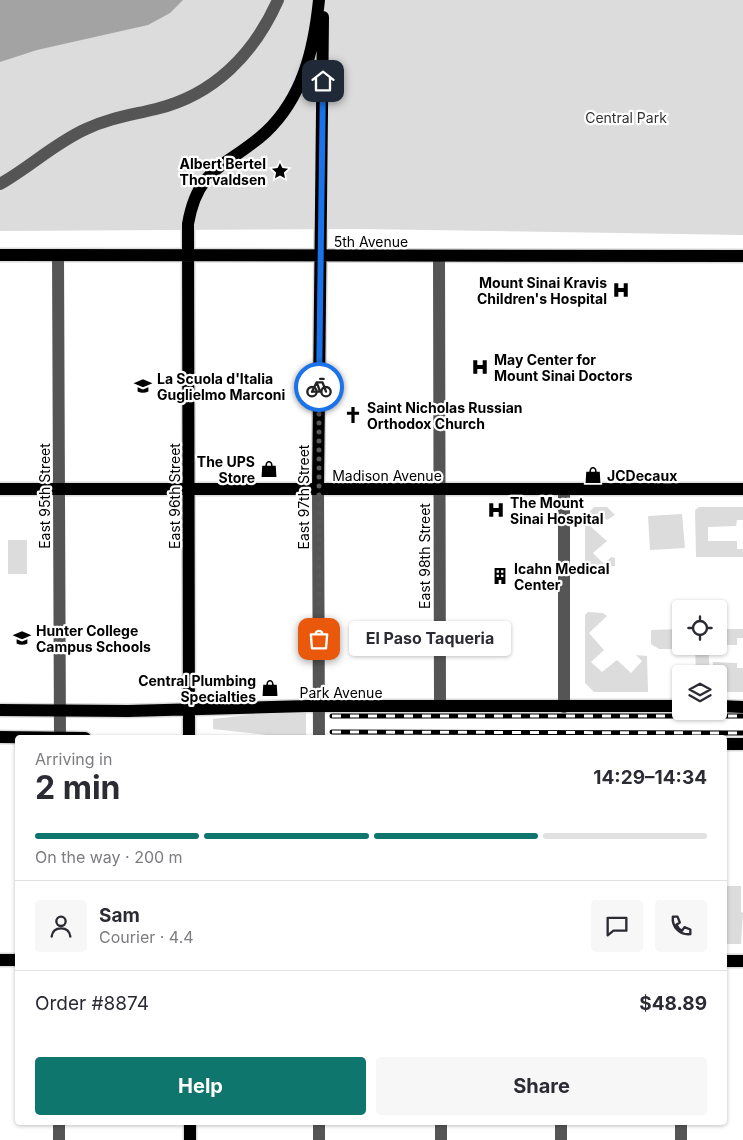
<!DOCTYPE html>
<meta charset="utf-8">
<style>
:root{--surface:#fff;--page:#f7f7f7;--text:#2b2b33;--muted:#7c7c81;--line:#e1e1e2;--accent:#0f766e}
body{margin:0;font-family:Inter,sans-serif;background:var(--page);color:var(--text);height:100vh;display:flex;flex-direction:column;font-size:19px;white-space:nowrap}
*{box-sizing:border-box;margin:0}
p{font-size:16px;color:var(--muted)}
.icon{flex:none;width:28px;height:28px;fill:none;stroke:currentColor;stroke-width:2;stroke-linecap:round;stroke-linejoin:round}
.map{position:relative;flex:1;overflow:hidden}
.panel{position:absolute;left:15px;top:735px;width:712px;height:390px;display:flex;flex-direction:column;background:var(--surface);border-radius:5px;box-shadow:0 1px 4px #0004}
.panel>*{flex:none}
.buttons{position:absolute;left:672px;top:600px;display:grid;gap:10px}
.buttons a{display:grid;place-items:center;width:55px;height:55px;border-radius:5px;background:var(--surface);box-shadow:0 1px 4px #0004;font-size:25px}
.pin{position:absolute;display:grid;place-items:center;width:42px;height:42px;color:#fff;margin:-21px;border-radius:10px;box-shadow:0 2px 8px #0006}
.courier{position:absolute;display:grid;place-items:center;width:50px;height:50px;margin:-25px;border:4px solid #1a73e8;border-radius:50%;background:#fff;color:#222;box-shadow:0 1px 6px #0007}
.bubble{position:absolute;height:35px;border-radius:5px;background:var(--surface);box-shadow:0 1px 4px #0004;font-size:16px;font-weight:700;line-height:35px;text-align:center}
.overview em{font-style:normal;font-weight:700}
.overview div{display:flex;flex-direction:column-reverse}
.overview{display:flex;align-items:center;justify-content:space-between;height:85px;padding:0 20px}
h1{font-size:32px;font-weight:700;line-height:38px}
.bar{display:grid;grid-template-columns:repeat(4,1fr);gap:8px 5px;align-content:center;height:60px;padding:0 20px}
.bar i{height:6px;border-radius:4px;background:var(--line)}
.bar .selected{background:var(--accent)}
.bar p{grid-column:span 4}
.line{display:flex;align-items:center;gap:12px;padding:0 20px;border-top:1px solid var(--line)}
.line div{flex:1}
.round{display:grid;place-items:center;flex:none;width:52px;height:52px;border-radius:5px;background:var(--page)}
.cta{display:flex;gap:10px;margin-top:auto;padding:10px 20px}
.cta a{flex:1;height:58px;border-radius:5px;background:var(--accent);color:#fff;font-size:20px;font-weight:700;line-height:58px;text-align:center}
.cta a+a{background:var(--page);color:var(--text)}
.map>svg:first-child{display:block}
.green{fill:#dcdcdc}
.water{fill:#a3a3a3}
.lines{fill:none;stroke-linecap:round;stroke-linejoin:round}
.major-casing{stroke:#dbdbdb;stroke-width:15}
.minor{stroke:#555;stroke-width:12}
.major{stroke:#000;stroke-width:12}
.rail-casing{stroke:#000;stroke-width:5}
.rail{stroke:#fff;stroke-width:3;stroke-dasharray:9;stroke-linecap:butt}
.done{stroke:#595959;stroke-width:5;stroke-dasharray:0 9}
.route{stroke:#1a73e8;stroke-width:6}
.labels{text-anchor:middle;dominant-baseline:central;stroke-width:4.5;stroke-linejoin:round;paint-order:stroke}
.park-label{font-size:14px;fill:#333;stroke:#fff}
.poi-label{font-size:14px;font-weight:bold;fill:#000;stroke:#fff;text-anchor:start}
.street-label{font-size:14px;fill:#000;stroke:#fff}
</style>
<div class="map">
<svg width="743" height="1140" viewBox="0 0 743 1140">
<rect width="100%" height="100%" fill="#fff"/>
<!-- green -->
<path class="green" d="M0,0h743v235l-384,-6 -359,2z
M594,507h13l8,8 -8,5 -4,-4 -12,11 16,14 -14,12 11,11 7,-7 4,1v8l-9,1 -1,7h-16l-4,-4v-53z
M699,507h44v13h-6l-1,6 -28,1v14h29v8h6v8h-47l-1,-47z
M682,514l3,34 -35,2 -2,-34z
M8,540h19v34h-19z
M588,612l15,1 4,3 -18,17 15,17 -13,12 11,10 15,-12 14,13 11,-12 -6,-6 11,1 1,36h-54l-9,-9v-68z
M681,629v17h11v3h-33l-8,-5v-14z
M719,629h24v9h-6v7h-18z
M695,646h13l2,28h-14z
M713,662l24,1v5h6v24h-24v-18h-6z
M284,711l22,1v24l-22,1 -71,-8v-10z
M725,886h16v26l2,1 -2,31h-16z"/>
<!-- water -->
<path class="water" d="M0,0h183l-13,13 -22,12 -111,25 -37,12z"/>
<g class="lines">
<!-- major casing -->
<g class="major-casing">
<path id="major" d="M0,255l743,1
M0,489h743
M318,489l5,-472
M719,706l24,1
M0,710l128,1 180,-5h373
M0,737l85,1
M189,738l-1,-514c10,-59 40,-57 78,-92 37,-35 48,-83 53,-132
M725,744h18
M0,960h18
M725,961h18
M190,1122v18"/>
</g>
<!-- minor -->
<path class="minor" d="M0,184c30,-17 55,-41 86,-55 23,-11 46,-14 70,-20 58,-14 98,-55 122,-109
M58,255l2,483
M439,256l1,450
M318,489l1,249
M564,707v-218
M59,1122v18
M319,1122v18
M441,1140v-18
M561,1140v-18
M681,1140v-18"/>
<!-- major -->
<use href="#major" class="major"/>
<!-- rail casing -->
<g class="rail-casing">
<path id="rail" d="M332,716h411
M332,732l411,1"/>
</g>
<!-- rail -->
<use href="#rail" class="rail"/>
</g>
<g class="lines">
<!-- done -->
<path class="done" d="M319,639v-252"/>
<!-- route -->
<path class="route" d="M319,387l4,-306"/>
</g>
<!-- icons -->
<defs>
<g id="sight-bare" transform="scale(1.35)"><path d="M0-6L1.8-2.2L6-1.7L2.9 1.2L3.7 5.4L0 3.3L-3.7 5.4L-2.9 1.2L-6-1.7L-1.8-2.2Z" fill="#000" stroke="#fff" stroke-width="2.5" paint-order="stroke"/></g>
<g id="hospital-bare" transform="scale(1.35)"><path d="M-5-5h3v3.5h4V-5h3V5h-3V1.5h-4V5h-3Z" fill="#000" stroke="#fff" stroke-width="2.5" paint-order="stroke"/></g>
<g id="school-bare" transform="scale(1.35)"><path d="M0-5L7-2L0 1L-7-2ZM-4 1L0 2.5L4 1V4Q0 6-4 4Z" fill="#000" stroke="#fff" stroke-width="2.5" paint-order="stroke"/></g>
<g id="church-bare" transform="scale(1.35)"><path d="M-1.2-6h2.4v3.5h3.3v2.4h-3.3V6h-2.4V-.1h-3.3v-2.4h3.3Z" fill="#000" stroke="#fff" stroke-width="2.5" paint-order="stroke"/></g>
<g id="shop-bare" transform="scale(1.35)"><path d="M-5-2.5h2.3a2.7 3.5 0 0 1 5.4 0H5L5.5 6h-11ZM-1.5-2.5h3a1.5 2.3 0 0 0-3 0Z" fill="#000" stroke="#fff" stroke-width="2.5" paint-order="stroke"/></g>
<g id="building-bare" transform="scale(1.35)"><path d="M-4-6H4V6H1V3H-1V6H-4ZM-2.5-4.3h1.7v1.8h-1.7ZM.8-4.3h1.7v1.8H.8ZM-2.5-1h1.7V.8h-1.7ZM.8-1h1.7V.8H.8Z" fill="#000" stroke="#fff" stroke-width="2.5" paint-order="stroke"/></g>
</defs>
<g fill-rule="evenodd">
<use href="#sight-bare" x="280" y="171"/>
<use href="#hospital-bare" x="621" y="290"/>
<use href="#hospital-bare" x="480" y="367"/>
<use href="#school-bare" x="143" y="386"/>
<use href="#church-bare" x="353" y="415"/>
<use href="#shop-bare" x="269" y="469"/>
<use href="#shop-bare" x="593" y="475"/>
<use href="#hospital-bare" x="496" y="510"/>
<use href="#building-bare" x="500" y="576"/>
<use href="#school-bare" x="22" y="638"/>
<use href="#shop-bare" x="270" y="688"/>
</g>
<g class="labels">
<!-- park labels -->
<g class="park-label">
<text x="626" y="117">Central Park</text>
</g>
<!-- poi labels -->
<g class="poi-label">
<text x="266" y="163" text-anchor="end">Albert Bertel<tspan x="266" dy="16">Thorvaldsen</tspan></text>
<text x="607" y="282" text-anchor="end">Mount Sinai Kravis<tspan x="607" dy="16">Children's Hospital</tspan></text>
<text x="494" y="359">May Center for<tspan x="494" dy="16">Mount Sinai Doctors</tspan></text>
<text x="157" y="378">La Scuola d'Italia<tspan x="157" dy="16">Guglielmo Marconi</tspan></text>
<text x="367" y="407">Saint Nicholas Russian<tspan x="367" dy="16">Orthodox Church</tspan></text>
<text x="255" y="461" text-anchor="end">The UPS<tspan x="255" dy="16">Store</tspan></text>
<text x="607" y="475">JCDecaux</text>
<text x="510" y="502">The Mount<tspan x="510" dy="16">Sinai Hospital</tspan></text>
<text x="514" y="568">Icahn Medical<tspan x="514" dy="16">Center</tspan></text>
<text x="36" y="630">Hunter College<tspan x="36" dy="16">Campus Schools</tspan></text>
<text x="256" y="680" text-anchor="end">Central Plumbing<tspan x="256" dy="16">Specialties</tspan></text>
</g>
<!-- street labels -->
<g class="street-label">
<text x="371" y="241">5th Avenue</text>
<text x="387" y="475">Madison Avenue</text>
<text transform="translate(44 496) rotate(-90)">East 95th Street</text>
<text transform="translate(174 496) rotate(-90)">East 96th Street</text>
<text transform="translate(303 497) rotate(-90)">East 97th Street</text>
<text transform="translate(424 556) rotate(-90)">East 98th Street</text>
<text x="341" y="692">Park Avenue</text>
</g>
</g>
</svg>
<div class="buttons">
<a><svg class="icon" aria-label="locate" viewBox="0 0 24 24"><circle cx="12" cy="12" r="6"/><path d="M12 2v4M12 18v4M2 12h4M18 12h4"/></svg></a>
<a><svg class="icon" aria-label="layers" viewBox="0 0 24 24"><path d="M12 4l9 5-9 5-9-5zM3 14l9 5 9-5"/></svg></a>
</div>
<div class="pin" style="left:319px;top:639px;background:#ea580c"><svg class="icon" aria-label="bag" viewBox="0 0 24 24"><path d="M5 8h14l-1 12H6zM9 8a3 3 0 0 1 6 0"/></svg></div>
<div class="pin" style="left:323px;top:81px;background:#1f2937"><svg class="icon" aria-label="home" viewBox="0 0 24 24"><path d="M3 11l9-7 9 7M6 9v11h12V9"/></svg></div>
<div class="courier" style="left:319px;top:387px"><svg class="icon" aria-label="bike" viewBox="0 0 24 24"><circle cx="6" cy="16" r="4"/><circle cx="18" cy="16" r="4"/><path d="M6 16l4-8h5l3 8M10 8l3 8H6M13 5h3"/></svg></div>
<div class="bubble" style="left:349px;top:621px;width:162px">El Paso Taqueria</div>
<section class="panel">
<div class="overview"><div><h1>2 min</h1><p>Arriving in</p></div><em>14:29–14:34</em></div>
<div class="bar"><i class="selected"></i><i class="selected"></i><i class="selected"></i><i></i><p>On the way · 200 m</p></div>
<div class="line" style="height:90px"><a class="round"><svg class="icon" aria-label="person" viewBox="0 0 24 24"><circle cx="12" cy="8" r="4"/><path d="M4 21q1-7 8-7t8 7"/></svg></a><div><b>Sam</b><p>Courier · 4.4</p></div><a class="round"><svg class="icon" aria-label="chat" viewBox="0 0 24 24"><path d="M4 5h16v11H9l-5 4z"/></svg></a><a class="round"><svg class="icon" aria-label="phone" viewBox="0 0 24 24"><path d="M5 4h4l2 5-3 2q2 4 5 5l2-3 5 2v4C11 20 4 13 5 4z"/></svg></a></div>
<div class="line" style="height:65px"><div>Order #8874</div><b>$48.89</b></div>
<div class="cta"><a>Help</a><a>Share</a></div>
</section>
</div>
